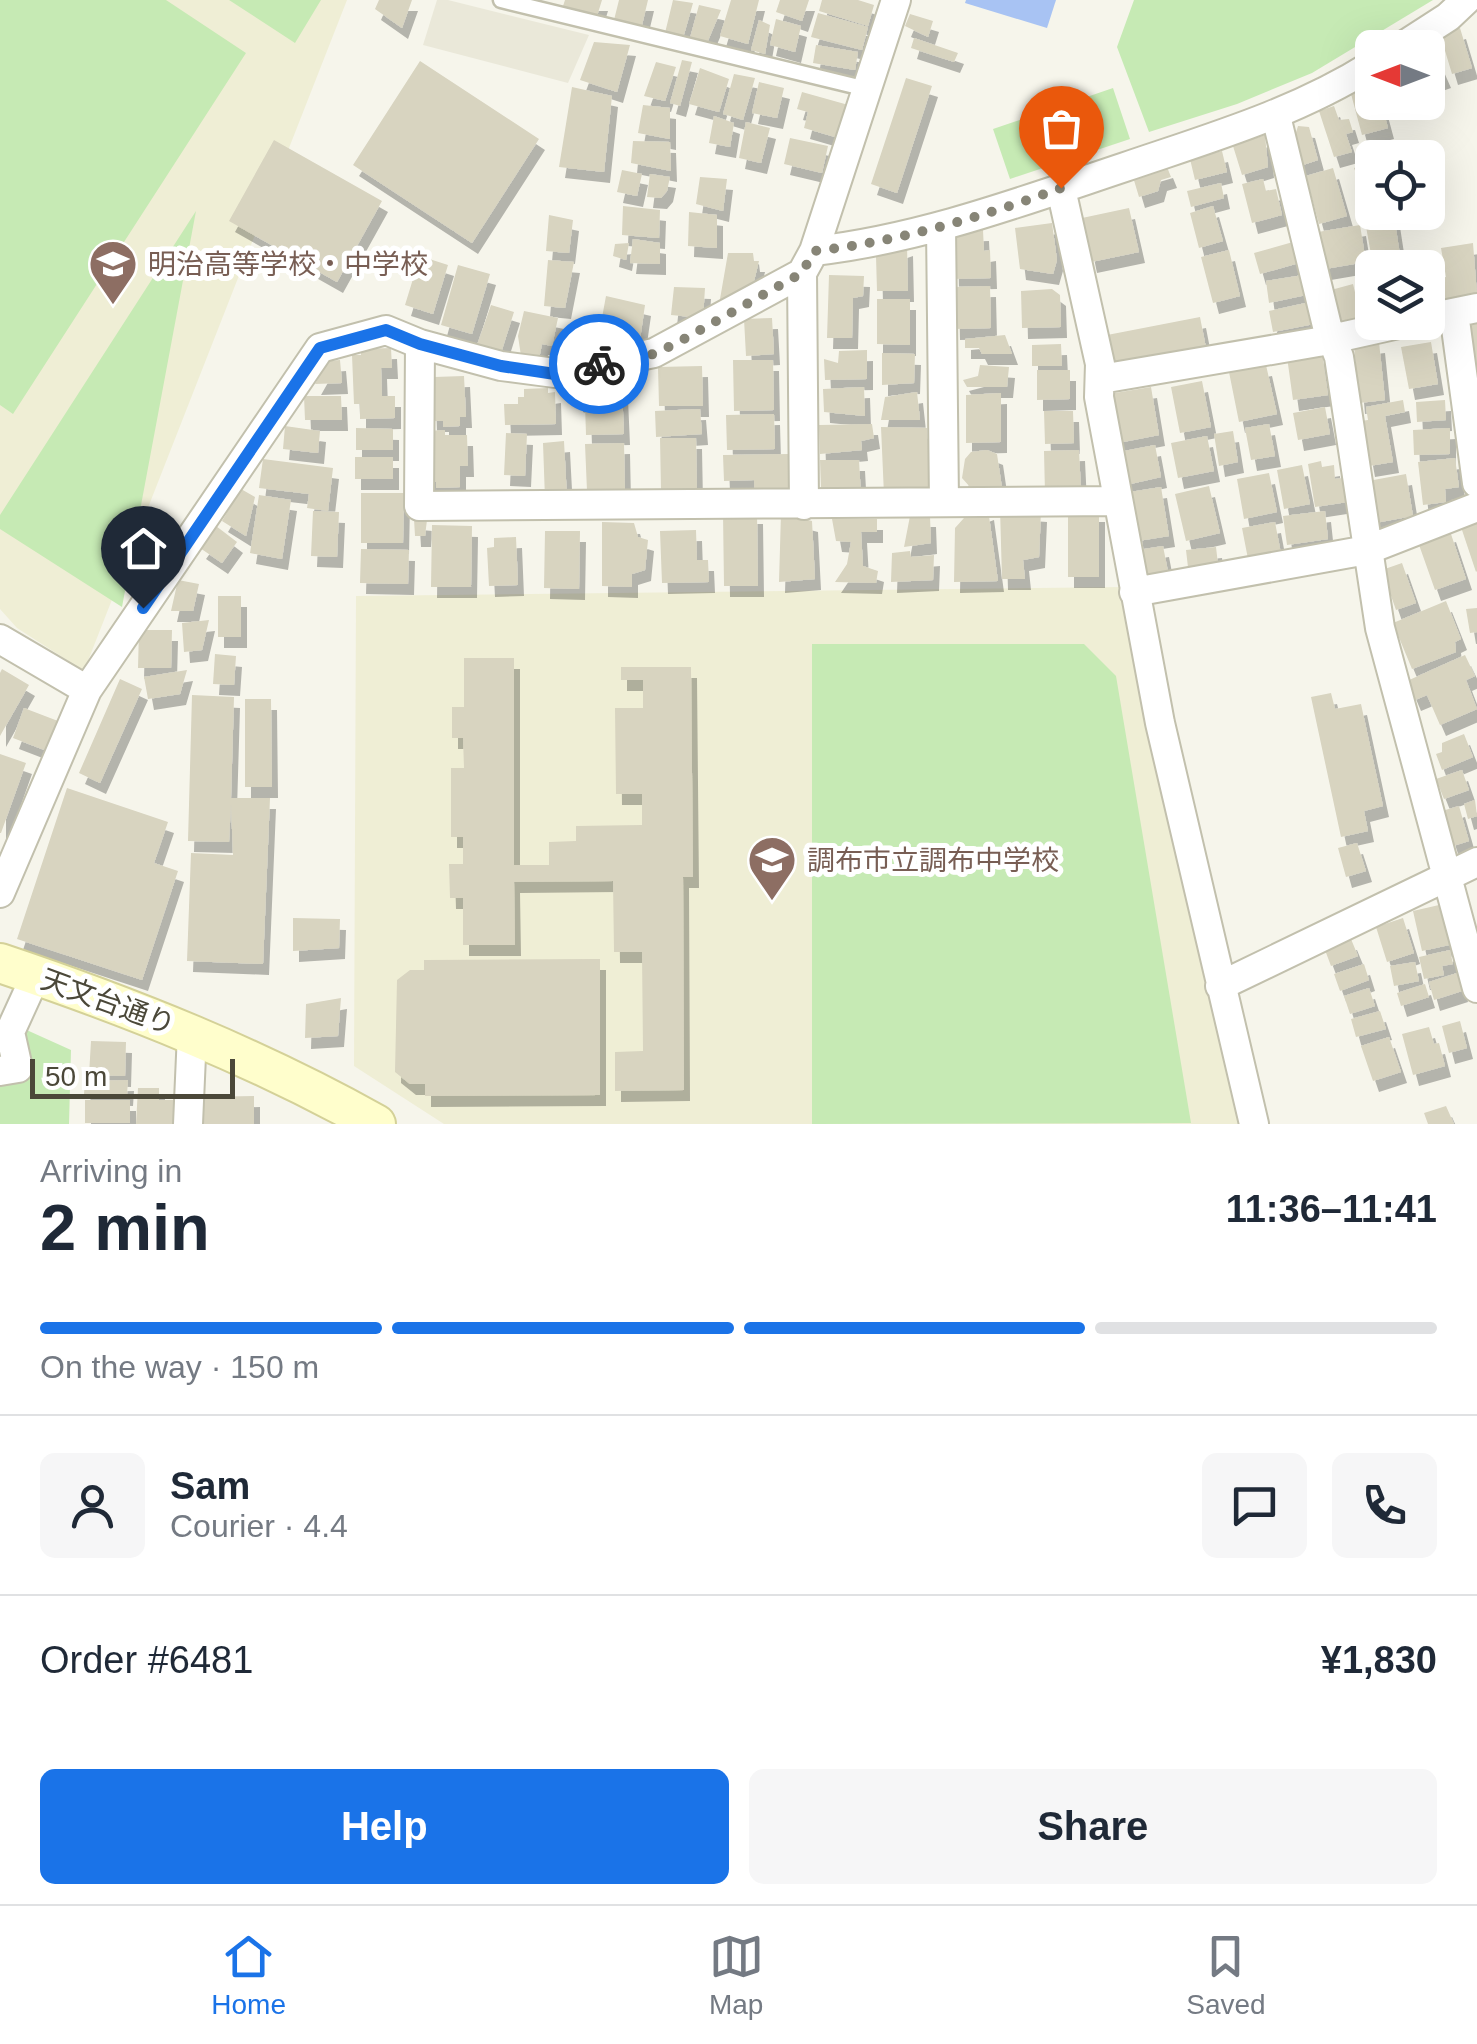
<!DOCTYPE html>
<meta charset="utf-8">
<style>
:root{--surface:#fff;--page:#f6f6f7;--text:#1f2937;--muted:#747a83;--line:#e0e1e3;--accent:#1a73e8}
body{margin:0;font-family:Helvetica,"Noto Sans JP",sans-serif;background:var(--page);color:var(--text);height:100vh;display:flex;flex-direction:column;font-size:38px;white-space:nowrap}
*{box-sizing:border-box;margin:0}
p{font-size:32px;color:var(--muted)}
.icon{flex:none;width:55px;height:55px;fill:none;stroke:currentColor;stroke-width:2;stroke-linecap:round;stroke-linejoin:round}
.map{position:relative;height:1124px;overflow:hidden}
.details{display:flex;flex-direction:column;background:var(--surface);flex:1}
.details>*{flex:none}
.needle{width:65px;rotate:270deg}
.controls{position:absolute;left:1355px;top:30px;display:grid;gap:20px}
.controls a{display:grid;place-items:center;width:90px;height:90px;border-radius:15px;background:var(--surface);box-shadow:0 10px 40px #0002;font-size:50px}
.scale{position:absolute;left:30px;bottom:25px;width:205px;box-sizing:border-box;padding-left:10px;border:5px solid #4b4839;border-top:0;font-size:28px;line-height:35px;white-space:nowrap;color:#4b4839;-webkit-text-stroke:8px #fff;paint-order:stroke}
.pin{position:absolute;display:grid;place-items:center;width:85px;height:85px;color:#fff;margin:-102px -42px;border-radius:50% 50% 50% 0;rotate:-45deg;box-shadow:0 0 10px #0007}
.pin .icon{rotate:45deg}
.courier{position:absolute;display:grid;place-items:center;width:100px;height:100px;margin:-50px;border:8px solid #1a73e8;border-radius:50%;background:#fff;color:#222;box-shadow:0 2px 12px #0007}
.headline em{font-style:normal;font-weight:800}
.headline div{display:flex;flex-direction:column-reverse}
.headline{display:flex;align-items:center;justify-content:space-between;height:170px;padding:0 40px}
h1{font-size:65px;font-weight:800;line-height:75px}
.bar{display:grid;grid-template-columns:repeat(4,1fr);gap:15px 10px;align-content:center;height:120px;padding:0 40px}
.bar i{height:12px;border-radius:8px;background:var(--line)}
.bar .on{background:var(--accent)}
.bar p{grid-column:span 4}
.line{display:flex;align-items:center;gap:25px;padding:0 40px;border-top:2px solid var(--line)}
.line div{flex:1}
.round{display:grid;place-items:center;flex:none;width:105px;height:105px;border-radius:15px;background:var(--page)}
.button{display:flex;gap:20px;margin-top:auto;padding:20px 40px}
.button a{flex:1;height:115px;border-radius:15px;background:var(--accent);color:#fff;font-size:40px;font-weight:800;line-height:115px;text-align:center}
.button a+a{background:var(--page);color:var(--text)}
.tabs{display:flex;justify-content:space-around;align-items:center;height:140px;border-top:2px solid var(--line);background:var(--surface);font-size:28px;color:var(--muted)}
.tabs a{display:grid;justify-items:center;gap:5px}
.tabs .on{color:var(--accent)}
.map>svg:first-child{display:block}
.residential{fill:#eae8d9}
.education{fill:#efeed5}
.green{fill:#c6eab4}
.water{fill:#a8c3f3}
.building{fill:#d8d4c0;filter:url(#shadow)}
.lines{fill:none;stroke-linecap:round;stroke-linejoin:round}
.lane-casing{stroke:#c2c0ad;stroke-width:19}
.street-casing{stroke:#c2c0ad;stroke-width:32}
.secondary-casing{stroke:#d4d198;stroke-width:42}
.lane{stroke:#fff;stroke-width:14}
.street{stroke:#fff;stroke-width:28}
.secondary{stroke:#fffecc;stroke-width:38}
.done{stroke:#878577;stroke-width:10;stroke-dasharray:0 18}
.route{stroke:#1a73e8;stroke-width:12}
.labels{text-anchor:middle;dominant-baseline:central;stroke-width:10;stroke-linejoin:round;paint-order:stroke}
.education-label{font-size:28px;fill:#785e54;stroke:#fff;text-anchor:start}
.street-label{font-size:28px;fill:#4b4839;stroke:#fff}
</style>
<div class="map">
<svg width="1477" height="1124" viewBox="0 0 1477 1124">
<defs>
<filter id="shadow"><feDropShadow dx="6" dy="11" stdDeviation="0" flood-color="#0004"/></filter>
</defs>
<rect width="100%" height="100%" fill="#f6f5eb"/>
<!-- residential -->
<path class="residential" d="M437,0h11l141,35 -21,48 -145,-38z"/>
<!-- education -->
<path class="education" d="M0,0h347l-263,671 -67,-43 -17,-19z
M1123,587l119,537h-798l-90,-58 2,-470z"/>
<!-- green -->
<path class="green" d="M0,0h166l80,53 -233,361 -13,-9z
M229,0h92l-26,43z
M1134,0h299l-121,73 -75,31 -88,28 -32,-85z
M1113,88l17,51 -120,40 -17,-50z
M196,211l-74,396 -122,-78v-14z
M812,644h272l32,32 75,447 -379,1z
M0,1018l71,32 -2,74h-69z"/>
<!-- water -->
<path class="water" d="M966,0h90l-9,28 -82,-25z"/>
<!-- building -->
<path class="building" d="M379,0h33l-10,28 -27,-19z
M565,0h37l-5,16 -34,-10z
M619,0h29l-6,25 -28,-5z
M673,0l20,3 -10,35 -18,-5z
M731,0h28l-11,44 -28,-8z
M780,0h29l-7,21 -26,-9z
M822,0h36l16,5 -6,21 -49,-15z
M699,5l22,5 -14,33 -17,-5z
M818,13l50,14 -6,23 -51,-13z
M910,14l23,7 -5,16 -23,-11z
M776,19l25,7 -6,26 -25,-7z
M759,20l11,5 -5,29 -14,-4z
M1460,28l12,40 -20,6 -12,-40z
M914,38l44,15 -4,9 -43,-14z
M594,42l36,3 -13,47 -37,-12z
M1430,43l15,34 -17,6v-35l-8,-1z
M816,45l42,7 -3,18 -42,-7z
M682,60l10,2 -12,44 -10,-3z
M420,61l119,78 -67,104 -119,-78z
M656,62l20,5 -11,34 -21,-5z
M700,68l29,11 -10,33 -30,-8z
M734,74l21,4 -12,42 -20,-6z
M906,78l26,8 -35,107 -26,-9z
M759,82l25,6 -7,30 -25,-5z
M572,87l40,9 -8,76 -45,-5z
M1372,88v14h9l7,26 -26,7 -11,-41z
M802,92l50,14 -10,33 -38,-11 4,-16 -11,-3z
M643,105l27,3v31l-32,-6z
M1334,106l5,14 10,-1 4,13 -7,2 6,18 -18,5 -15,-46z
M714,116l20,7 -4,24 -21,-4z
M746,122l24,6 -9,35 -22,-5z
M1298,126l11,1 9,33 -18,6 -7,-24z
M1265,135l3,32 -26,8 -9,-29z
M790,138l38,8 -6,27 -38,-9z
M274,140l108,61 -45,81 -108,-61z
M633,141l37,1 1,29 -40,-8z
M1222,151l5,21 -32,8 -5,-21z
M1372,161v56l-18,-49z
M1167,167l4,10 -10,3 -3,11 -19,6 -6,-20z
M1333,168l14,48 -28,8 -13,-48z
M622,170l20,4 -5,22 -20,-4z
M650,174l20,3 -3,14 -6,7 -14,-1z
M700,177l27,2 -4,32 -27,-7z
M1263,179l3,12 10,-2 6,26 -30,8 -10,-39z
M1221,183l3,15 -33,9 -4,-16z
M623,206l37,4 -1,28 -37,-3z
M1213,206l10,35 -24,7 -9,-35z
M1129,208l10,44 -48,10 -9,-44z
M689,212l28,3v33l-29,-2z
M549,215l24,5 -4,33 -23,-2z
M1394,216l6,39 -28,5 -7,-39z
M1052,223l5,37 -4,14 -33,-5 -5,-41z
M1360,225l6,37 -41,7 -7,-37z
M983,230l1,21 6,-1 1,28 -38,1 -1,-48z
M633,239l27,4v21l-30,-1z
M1293,242l6,21 -39,11 -6,-21z
M629,243l-3,17 -13,-4 2,-12z
M1473,243l4,52 -36,6 -4,-22 9,-2 -5,-29z
M907,245l1,46h-31l-1,-35z
M1229,250l11,46 -27,7 -12,-46z
M728,253h25l1,8h5l-7,28 -16,12 -16,-2z
M420,256l28,9 -15,49 -28,-9z
M548,260l26,2 -9,46 -21,-2z
M458,265l32,9 -18,60 -31,-9z
M829,275l35,1 -1,20 -10,2 -1,40h-25z
M1303,275l3,20 -37,8 -3,-22z
M1353,284l8,33 -22,5 -8,-32z
M990,286l1,42 -37,1 -1,-42z
M674,287l31,1 -2,30 -32,-3z
M1052,289l8,6 1,32 -39,1 -1,-37z
M606,296l39,9 -7,48 -22,-3v-7l-9,-1 -3,10 -8,-2z
M877,299h33v46l-33,-1z
M1310,302l4,22 -41,8 -4,-21z
M491,305l23,7 -14,44 -24,-8z
M524,311l34,7 -6,28 -10,-2 -3,15 -18,-3 -3,-20z
M1200,317l7,36 -98,19 -7,-36z
M772,318l2,36 -28,2 -2,-37z
M1470,324h7v44h-6z
M1005,335l7,19h-30l-3,-6h-14v-9z
M1379,342l6,58 -26,3 -5,-58z
M1431,342l7,42 -29,5 -8,-42z
M1061,344l1,22h-30v-21z
M391,348l1,20h-11l1,28h13v22l-35,1v-15h-6l-2,-49h9v-6z
M867,350v29l-42,1 -1,-21 14,4 1,-12z
M1322,352l6,43 -35,5 -6,-43z
M882,353l33,1 -1,29 -32,2z
M340,360l2,23 -27,1 13,-23z
M733,360h40l1,50 -40,1z
M980,365l29,2 -2,20h-40l-4,-7 15,-4z
M1266,365l11,49 -38,8 -10,-50z
M702,366l1,40h-44l-1,-39z
M1037,370h33v29l-33,1z
M464,376l2,41h-6v9l-17,1v-6h-12l-1,-30 5,-1 -1,-13z
M616,380v6l6,2 2,46 -38,1 -1,-31 -8,-3 -1,-19z
M1202,381l9,46 -31,6 -9,-46z
M864,387l1,29 -41,-4 -1,-23z
M1151,387l8,48 -41,8 -9,-49z
M548,388v5l7,-1 1,32 -51,1 -1,-21h14v-7h6v-8z
M917,392l3,28h-39l4,-23z
M1001,393v49l-35,1v-48z
M304,396h37l1,24h-37z
M1403,400l2,12 -20,4 8,46 -24,4 -8,-45 7,-1 -2,-13z
M1445,400l1,20 -29,2 -1,-20z
M1325,407l5,27 -32,6 -5,-27z
M700,409l2,25 -46,3 -1,-26z
M1044,411h29l1,32 -29,1z
M774,414l1,35 -48,1 -1,-35z
M872,424l2,14 -13,3 1,9 -42,4 -1,-29z
M1269,424l6,32 -24,4 -6,-32z
M285,426l35,5 -2,22 -35,-4z
M881,427l46,1 4,67h-47z
M356,428l37,1v21h-37z
M1450,428v26l-36,1 -1,-25z
M445,430v5h22l1,31h-8v21l-24,1v-6h-7v-22l5,-2 -1,-9h-8v-18z
M1233,431l5,31 -19,4 -5,-32z
M506,433l21,1 -2,42 -21,-1z
M1207,436l7,35 -36,7 -7,-35z
M660,438h36l1,53h-36z
M564,441l3,57 -22,1 -2,-56z
M624,443l1,47 -38,1 -2,-47z
M1155,445l6,32 -35,8 -7,-33z
M987,450l10,4 5,34 -18,2 -14,-3 -8,-9 3,-19 6,-7z
M1079,450l2,42 -36,2 -1,-43z
M790,454l1,43 -36,1 -1,-18 -30,1 -1,-26z
M355,457h38v22h-38z
M1455,458l4,29 -14,2 1,13 -23,3 -5,-43z
M263,459l70,9 -5,43 -21,-3 2,-14 -50,-6z
M820,460h39l2,37 -31,-1 -9,-8z
M1321,461l1,6 12,-2 1,14 15,-2 4,24 -39,6 -7,-43z
M1302,465l8,39 -26,5 -7,-39z
M1269,473l8,39 -33,7 -7,-40z
M1406,474l7,42 -38,7 -7,-42z
M1209,486l11,47 -34,8 -11,-47z
M1161,487l8,49 -31,5 -8,-49z
M241,489l14,8 -9,39 -24,-15z
M361,493h43l-1,50h-42z
M259,495l32,5 -9,59 -32,-6z
M1000,508l41,3 -2,46 -16,3 2,19h-23z
M988,509l10,72 -44,1 1,-54 9,-10z
M313,511l26,1 -2,45 -26,-1z
M1068,511h31v66h-31z
M1325,511l3,28 -41,6 -4,-29z
M723,513h34l1,73h-34z
M781,513l31,8 3,58 -36,3z
M910,516h20l1,27 -27,4z
M414,519l13,1 -2,16h-10z
M832,519h45v13h-16l2,34 15,5 -2,12 -41,-1 12,-18 4,-22 -15,-1z
M1477,521v50l-1,1 -15,-45z
M602,522l32,1 4,14 10,3 -3,30 -13,4v13l-30,-1z
M1275,522l6,32 -33,5 -6,-31z
M432,525l40,1 -1,61h-40z
M216,526l21,16 -15,21 -22,-15z
M696,530l1,30h11l1,22 -47,1 -2,-52z
M545,531h35l-1,58 -35,-1z
M1450,531l16,48 -31,11 -17,-48z
M516,537l2,48 -29,1 -2,-38 7,-1v-9z
M1163,546l7,36 -25,4 -7,-36z
M1216,547l3,26 -30,3 -3,-26z
M361,549l48,1 -1,34 -48,-1z
M910,551l1,6 23,-2 -1,25 -42,2 1,-29z
M1402,563l14,40 -20,7 -14,-40z
M178,580l21,4 -6,27h-22z
M218,596h23v41h-23z
M1446,601l15,38 -6,3 1,10 -44,17 -19,-46z
M1477,608v24l-7,1 -4,-24z
M209,620l-7,30 -18,2 -2,-29z
M139,630h33l-1,38h-33z
M215,654l21,2 -2,29 -21,-1z
M1465,655l10,21 -9,4 11,29 -37,16 -13,-30 -12,5 -8,-19z
M464,658h50v207h35v-23l27,-1v-15l66,-1v-31h-26l-1,-86h28v-28h-22v-13h70l2,210h-10l1,213 -69,1v-39l28,-1 -1,-99h-28l-1,-71 -99,1 1,63h-52v-47h-13l-1,-34h14v-27h-12v-69h13l-1,-30h-11v-31h12z
M2,669l27,16 -29,51v-63z
M187,670l-7,24 -32,5 -4,-22z
M120,679l22,10 -42,94 -21,-10z
M1331,693l4,16 26,-5 22,102 -19,5 4,20 -27,6 -30,-140z
M192,695l42,2 -3,101h39l-7,166 -76,-3 4,-108 42,2 -2,-51 -2,38 -41,-1z
M245,699h26l1,88h-27z
M24,708l34,13 -11,30 -34,-13z
M1464,734l9,23 -31,13 -6,-16 6,-2v-9z
M0,754l26,9 -25,70h-1z
M1462,770l7,20 -25,9 -8,-20z
M67,788l101,34 -14,41 24,8 -36,109 -125,-41z
M1475,800l2,16 -9,3 -4,-15z
M1459,806l10,35 -16,5 -11,-35z
M1357,843l9,28 -20,6 -8,-29z
M1439,905l10,40 -27,6 -9,-40z
M293,918l47,1 -1,29 -46,3z
M1403,918l11,35 -27,9 -11,-35z
M1351,939l7,17 -27,10 -6,-16z
M1450,950l3,14 -11,2 2,9 -20,4 -5,-22z
M600,959v136l-175,1v-12h-15l-15,-12 2,-92 13,-10h14v-10z
M1415,962l4,19 -25,5 -4,-20z
M1364,964l5,16 -29,11 -6,-17z
M1457,973l5,18 -28,9 -5,-18z
M1425,984l4,13 -28,9 -4,-13z
M1369,988l6,18 -25,8 -6,-18z
M341,998l-3,38 -33,2 1,-34z
M1380,1011l6,18 -30,8 -5,-18z
M1460,1021l7,27 -18,5 -7,-27z
M1429,1027l5,17 5,-1 6,23 -32,9 -11,-41z
M1389,1037l12,35 -28,9 -12,-35z
M91,1041l35,1 -1,34 -36,-1z
M128,1080l-1,15 -43,-1 1,-13z
M138,1088h21v12h20v24h-43z
M254,1096v28h-52v-27z
M85,1100h45v23h-45z
M1446,1106l8,18h-26l-4,-11z"/>
<g class="lines">
<!-- lane casing -->
<g class="lane-casing">
<path id="lane" d="M501,0l366,89"/>
</g>
<!-- street casing -->
<g class="street-casing">
<path id="street" d="M1400,48l48,-31 18,-17
M1276,116l51,210 12,31 41,271 97,360
M1061,189l39,175 -1,33 61,326 94,401
M941,226l3,276
M814,251c107,-12 209,-50 311,-84 85,-29 171,-54 247,-102
M802,273l2,232
M1454,313l23,170
M1428,318l49,-10
M420,344l-1,162 698,-5
M1101,379l217,-37 90,-20
M1134,592l233,-42 110,-43
M0,639l87,51
M0,893l87,-203 233,-342 66,-18 34,14 81,22 54,7 99,-20 148,-80 12,-22 82,-251
M1220,986l257,-124
M0,1071l18,-3 -8,-36 26,-57
M188,1124l4,-91"/>
</g>
<!-- secondary casing -->
<g class="secondary-casing">
<path id="secondary" d="M0,963c131,44 256,94 376,161"/>
</g>
<!-- lane -->
<use href="#lane" class="lane"/>
<!-- street -->
<use href="#street" class="street"/>
<!-- secondary -->
<use href="#secondary" class="secondary"/>
</g>
<g class="lines">
<!-- done -->
<path class="done" d="M599,364l55,-10 23,-11 125,-70 12,-22c84,-9 168,-34 247,-63"/>
<!-- route -->
<path class="route" d="M143,608l177,-260 66,-18 34,14 81,22 54,8 44,-10"/>
</g>
<!-- icons -->
<defs>
<g id="school-pin" transform="scale(2.5)"><path d="M0 17L-7.5 6A9.5 9.5 0 1 1 7.5 6Z" fill="#8d6e63" stroke="#fff"/><path d="M0-5L7-2L0 1L-7-2ZM-4 1L0 2.5L4 1V4Q0 6-4 4Z" fill="#fff"/></g>
</defs>
<g fill-rule="evenodd">
<use href="#school-pin" x="113" y="264"/>
<use href="#school-pin" x="772" y="860"/>
</g>
<g class="labels">
<!-- education labels -->
<g class="education-label">
<text x="148" y="264">明治高等学校・中学校</text>
<text x="807" y="860">調布市立調布中学校</text>
</g>
<!-- street labels -->
<g class="street-label">
<text transform="translate(108 1002) rotate(20)">天文台通り</text>
</g>
</g>
</svg>
<div class="controls">
<a><svg class="needle" viewBox="-14 -14 28 28"><path d="M0-13l5 13h-10z" fill="#e53935"/><path d="M0 13l5-13h-10z" fill="#747a83"/></svg></a>
<a><svg class="icon" aria-label="locate" viewBox="0 0 24 24"><circle cx="12" cy="12" r="6"/><path d="M12 2v4M12 18v4M2 12h4M18 12h4"/></svg></a>
<a><svg class="icon" aria-label="layers" viewBox="0 0 24 24"><path d="M12 4l9 5-9 5-9-5zM3 14l9 5 9-5"/></svg></a>
</div>
<div class="scale">50 m</div>
<div class="pin" style="left:1061px;top:188px;background:#ea580c"><svg class="icon" aria-label="bag" viewBox="0 0 24 24"><path d="M5 8h14l-1 12H6zM9 8a3 3 0 0 1 6 0"/></svg></div>
<div class="pin" style="left:143px;top:608px;background:#1f2937"><svg class="icon" aria-label="home" viewBox="0 0 24 24"><path d="M3 11l9-7 9 7M6 9v11h12V9"/></svg></div>
<div class="courier" style="left:599px;top:364px"><svg class="icon" aria-label="bike" viewBox="0 0 24 24"><circle cx="6" cy="16" r="4"/><circle cx="18" cy="16" r="4"/><path d="M6 16l4-8h5l3 8M10 8l3 8H6M13 5h3"/></svg></div>
</div>
<section class="details">
<div class="headline"><div><h1>2 min</h1><p>Arriving in</p></div><em>11:36–11:41</em></div>
<div class="bar"><i class="on"></i><i class="on"></i><i class="on"></i><i></i><p>On the way · 150 m</p></div>
<div class="line" style="height:180px"><a class="round"><svg class="icon" aria-label="person" viewBox="0 0 24 24"><circle cx="12" cy="8" r="4"/><path d="M4 21q1-7 8-7t8 7"/></svg></a><div><b>Sam</b><p>Courier · 4.4</p></div><a class="round"><svg class="icon" aria-label="chat" viewBox="0 0 24 24"><path d="M4 5h16v11H9l-5 4z"/></svg></a><a class="round"><svg class="icon" aria-label="phone" viewBox="0 0 24 24"><path d="M5 4h4l2 5-3 2q2 4 5 5l2-3 5 2v4C11 20 4 13 5 4z"/></svg></a></div>
<div class="line" style="height:130px"><div>Order #6481</div><b>¥1,830</b></div>
<div class="button"><a>Help</a><a>Share</a></div>
</section>
<nav class="tabs">
<a class="on"><svg class="icon" aria-label="home" viewBox="0 0 24 24"><path d="M3 11l9-7 9 7M6 9v11h12V9"/></svg>Home</a>
<a><svg class="icon" aria-label="map" viewBox="0 0 24 24"><path d="M3 6l6-2 6 2 6-2v14l-6 2-6-2-6 2zM9 4v14M15 6v14"/></svg>Map</a>
<a><svg class="icon" aria-label="saved" viewBox="0 0 24 24"><path d="M7 4h10v16l-5-4-5 4z"/></svg>Saved</a>
</nav>
